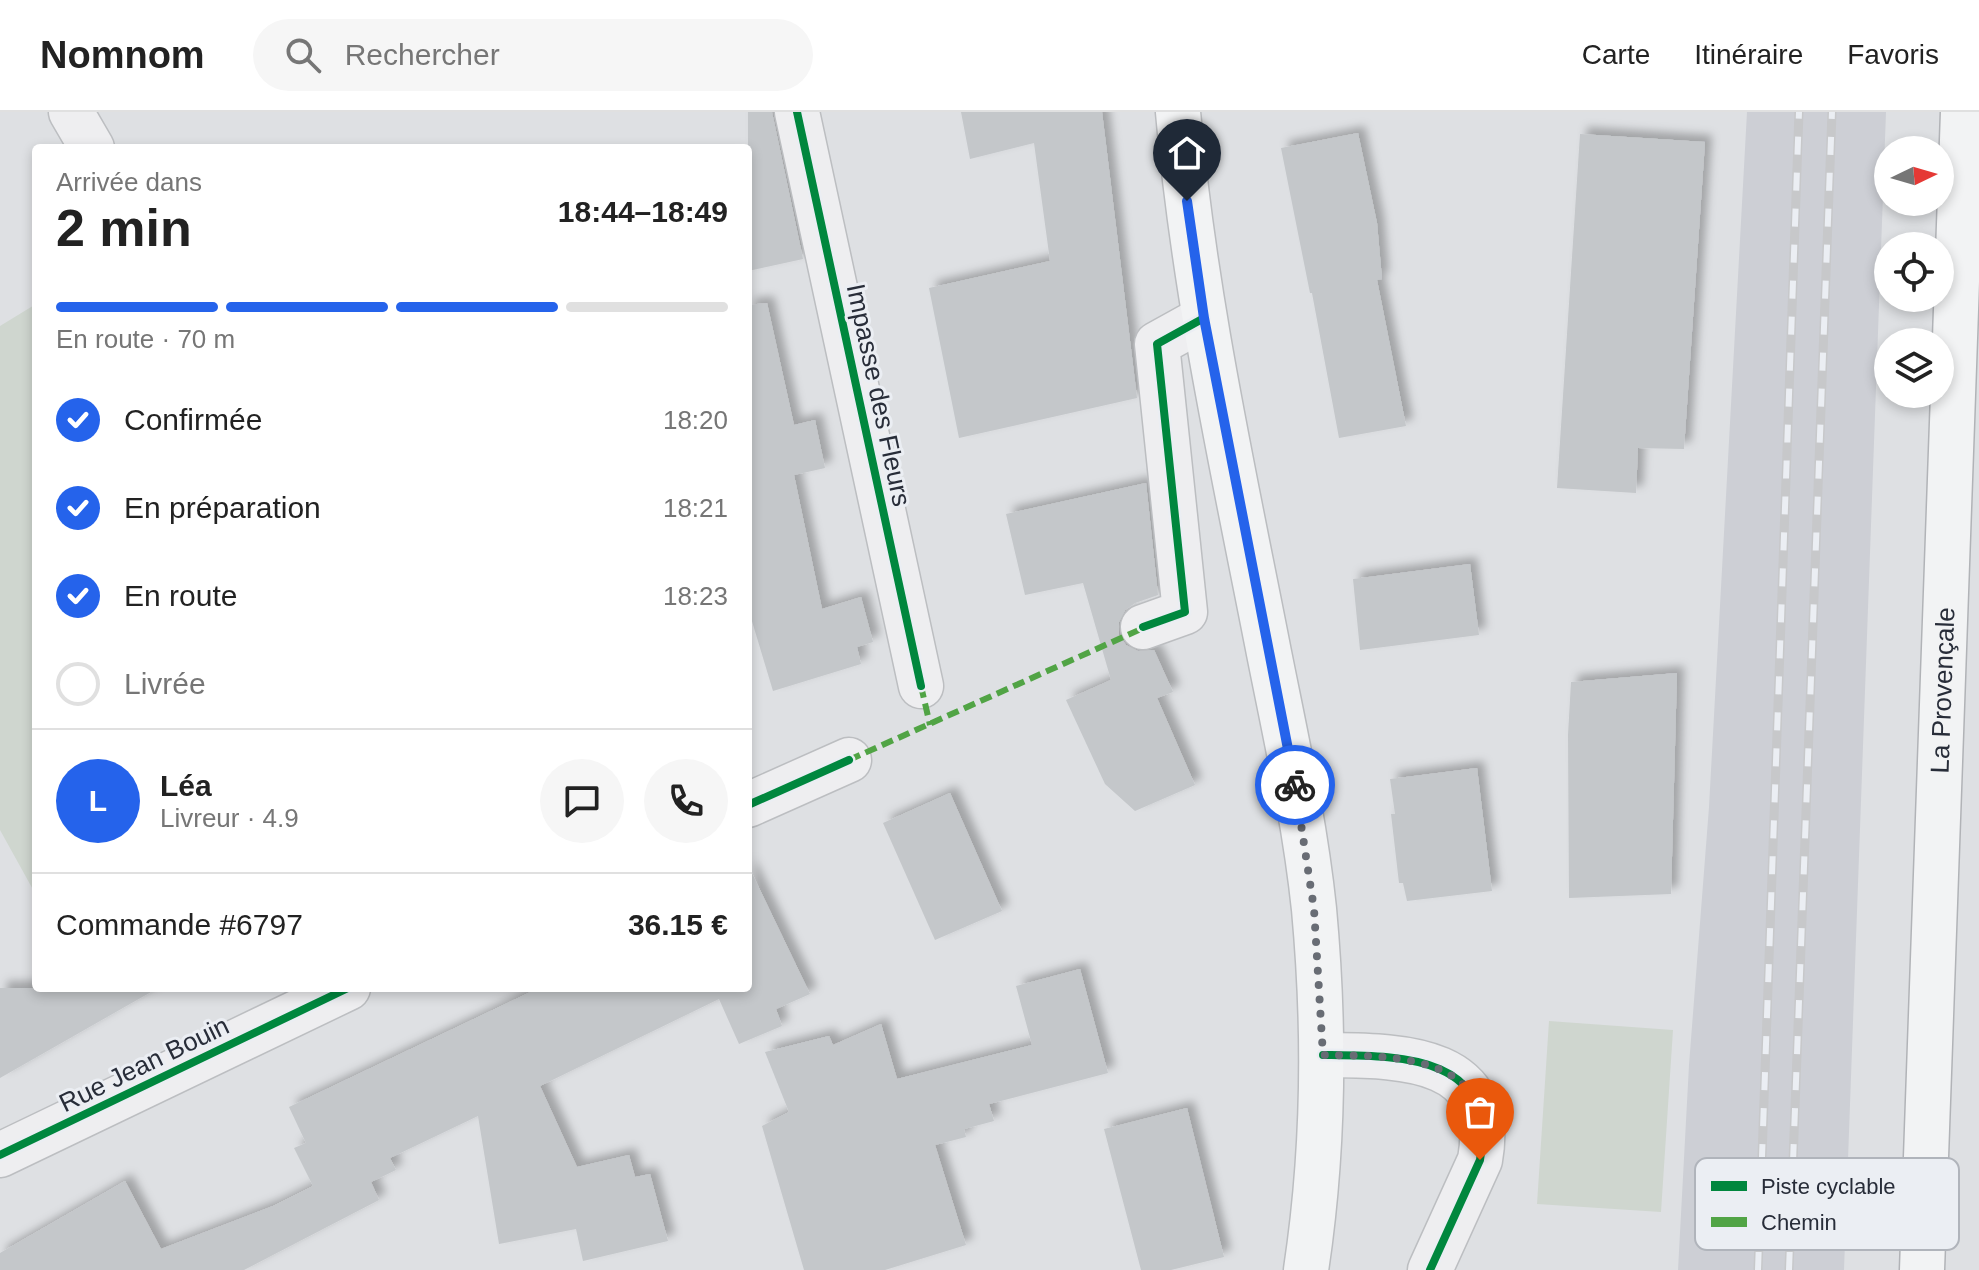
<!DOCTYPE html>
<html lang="fr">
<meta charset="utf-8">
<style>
:root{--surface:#fff;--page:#f6f6f6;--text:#222;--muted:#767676;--line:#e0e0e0;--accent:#2563eb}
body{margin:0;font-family:Helvetica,sans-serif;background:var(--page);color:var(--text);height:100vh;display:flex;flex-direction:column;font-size:30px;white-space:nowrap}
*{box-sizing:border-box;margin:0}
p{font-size:26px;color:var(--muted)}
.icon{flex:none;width:44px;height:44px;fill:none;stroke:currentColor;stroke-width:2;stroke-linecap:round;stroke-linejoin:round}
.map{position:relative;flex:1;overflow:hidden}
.side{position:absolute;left:32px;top:32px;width:720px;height:848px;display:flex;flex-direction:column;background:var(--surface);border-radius:8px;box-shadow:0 4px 12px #0003}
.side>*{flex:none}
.needle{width:52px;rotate:85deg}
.tools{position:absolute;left:1874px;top:24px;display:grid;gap:16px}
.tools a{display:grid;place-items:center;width:80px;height:80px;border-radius:50%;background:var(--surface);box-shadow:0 4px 12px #0003;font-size:40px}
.pin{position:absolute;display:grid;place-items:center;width:68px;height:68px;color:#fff;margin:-82px -34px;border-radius:50% 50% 50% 0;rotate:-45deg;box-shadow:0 0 8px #0007}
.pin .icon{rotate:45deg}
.courier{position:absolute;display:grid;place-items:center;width:80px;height:80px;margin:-40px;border:6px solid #2563eb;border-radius:50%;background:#fff;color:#222;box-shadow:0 2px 10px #0007}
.overview em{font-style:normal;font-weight:800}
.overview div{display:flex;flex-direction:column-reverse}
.overview{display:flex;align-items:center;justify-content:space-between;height:136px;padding:0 24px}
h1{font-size:52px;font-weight:800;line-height:60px}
.bar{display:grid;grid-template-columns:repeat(4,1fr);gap:12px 8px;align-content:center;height:96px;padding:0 24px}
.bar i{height:10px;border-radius:6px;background:var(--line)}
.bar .current{background:var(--accent)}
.bar p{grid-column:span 4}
.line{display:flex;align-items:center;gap:20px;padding:0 24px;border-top:2px solid var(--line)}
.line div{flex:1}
.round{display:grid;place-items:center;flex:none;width:84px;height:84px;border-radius:42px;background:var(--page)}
ol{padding:0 24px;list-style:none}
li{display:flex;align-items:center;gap:24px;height:88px}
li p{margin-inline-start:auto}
li .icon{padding:8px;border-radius:50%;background:var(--accent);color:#fff;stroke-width:4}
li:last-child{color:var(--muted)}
li i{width:44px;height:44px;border:4px solid var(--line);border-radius:50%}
header{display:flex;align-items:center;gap:48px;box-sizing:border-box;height:112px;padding:0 40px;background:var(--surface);border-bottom:2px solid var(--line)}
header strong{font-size:38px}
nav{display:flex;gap:44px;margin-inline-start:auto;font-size:28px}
.search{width:560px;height:72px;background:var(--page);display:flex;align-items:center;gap:20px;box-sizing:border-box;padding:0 28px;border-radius:44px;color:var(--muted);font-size:30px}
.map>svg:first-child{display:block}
.built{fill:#cdcfd5}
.green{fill:#cfd6cf}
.building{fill:#c4c7ca;filter:url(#shadow)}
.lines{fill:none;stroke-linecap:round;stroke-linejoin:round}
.minor-casing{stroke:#bcbec1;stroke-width:47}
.major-casing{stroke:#bbbdc0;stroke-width:47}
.highway-casing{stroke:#b1b3b7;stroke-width:47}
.minor{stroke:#eeeef0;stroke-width:44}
.major{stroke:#f2f3f4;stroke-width:44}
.highway{stroke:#f2f3f4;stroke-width:44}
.rail-casing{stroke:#c7c8ca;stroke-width:9}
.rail{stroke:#ebeef3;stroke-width:6;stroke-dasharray:18;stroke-linecap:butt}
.quiet{stroke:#51a445;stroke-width:6;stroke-dasharray:12 6;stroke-linecap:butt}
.cycleway-casing{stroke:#ebeef3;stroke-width:13}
.cycleway{stroke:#00873e;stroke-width:8}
.done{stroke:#686c74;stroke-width:8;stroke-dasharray:0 14.4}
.route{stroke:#2563eb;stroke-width:10}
.labels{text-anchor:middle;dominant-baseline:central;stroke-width:6;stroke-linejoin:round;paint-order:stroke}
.street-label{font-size:26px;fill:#282d39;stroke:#ebeef3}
.key{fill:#ebeef3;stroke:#b0b4bb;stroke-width:2}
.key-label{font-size:22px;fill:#282d39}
</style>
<header>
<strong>Nomnom</strong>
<div class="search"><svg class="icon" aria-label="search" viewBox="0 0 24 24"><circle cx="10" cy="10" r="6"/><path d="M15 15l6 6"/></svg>Rechercher</div>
<nav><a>Carte</a><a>Itinéraire</a><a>Favoris</a></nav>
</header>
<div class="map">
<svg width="1979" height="1158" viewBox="0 0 1979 1158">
<defs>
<filter id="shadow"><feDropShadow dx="7" dy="-7" stdDeviation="4" flood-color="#0004"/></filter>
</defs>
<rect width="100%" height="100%" fill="#dee0e3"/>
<!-- built -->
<path class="built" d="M1747,0h139l-42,1158h-166l11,-205 20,-258z"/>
<!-- green -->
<path class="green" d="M36,192v591l-36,-65v-504z
M1549,909l124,9 -12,182 -124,-8z"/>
<!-- building -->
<path class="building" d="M748,0h24l31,147 -55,12z
M961,0h141l35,286 -178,40 -30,-150 121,-27 -16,-118 -64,16z
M1358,21l19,90 5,56 -5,1 29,146 -67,12 -27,-145h-2l-29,-145z
M1580,22l125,8 -21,307 -46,-1 -2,45 -79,-5z
M767,191l27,122 21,-5 10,48 -31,7 28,134 39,-12 12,45 -16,5 4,17 -88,27 -25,-83v-303z
M1146,371l12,112 -23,8 -10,7 -6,12v13l7,10 12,6 16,-1 19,42 -16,6 38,87 -60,26 -30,-27 -39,-84 45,-20 -28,-97 -58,12 -19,-81z
M1470,452l9,71 -119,15 -7,-71z
M1677,561l-6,221 -102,4 -1,-163 3,-53z
M1477,656l15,123 -85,10 -4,-18h-4l-8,-69h4l-5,-35z
M950,681l52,118 -67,29 -52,-117z
M748,753l62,129 -34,15 6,17 -43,18 -20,-45 -179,87 37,81 52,-12 6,22 15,-3 18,67 -85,20 -7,-32 -77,15 -21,-128 -88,42 6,12 -25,12 8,18 -135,70h-244v-17l125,-72 36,68 112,-43 40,-20 -19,-38 12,-5 -17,-36 250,-119h209z
M1080,857l28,104 -119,31 5,17 -30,8 2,8 -31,8 31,100 -81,25h-81l-42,-144 27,-14 -24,-60 64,-16 4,9 48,-21 16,55 135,-34 -16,-59z
M0,876h158l-158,90z
M1187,996l37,149 -53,13h-30l-37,-141z"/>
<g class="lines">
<!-- minor casing -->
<g class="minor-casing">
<path id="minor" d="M71,0l21,36
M797,0l124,574
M1143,515l42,-15 -28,-268 47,-26
M748,693l101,-45
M1323,943c74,1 176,-2 157,105l-50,110
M0,1043l348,-167"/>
</g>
<!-- major casing -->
<g class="major-casing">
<path id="major" d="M1178,0c16,183 56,362 91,541 17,85 36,170 45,256 11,119 10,242 -8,361"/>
</g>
<!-- highway casing -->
<g class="highway-casing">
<g id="highway">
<path id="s1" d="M1922,1158l41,-1158"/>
</g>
</g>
<!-- minor -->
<use href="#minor" class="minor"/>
<!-- major -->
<use href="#major" class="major"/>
<!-- highway -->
<use href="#highway" class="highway"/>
<!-- rail casing -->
<g class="rail-casing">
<path id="rail" d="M1758,1158l41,-1158
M1789,1158l43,-1158"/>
</g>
<!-- rail -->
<use href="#rail" class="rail"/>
<!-- quiet -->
<path class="quiet" d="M921,574l9,39
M849,648l301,-135"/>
<!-- cycleway casing -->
<g class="cycleway-casing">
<path id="cycleway" d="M797,0l124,574
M1143,515l42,-15 -28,-268 47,-26
M748,693l101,-45
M1323,943c74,1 176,-2 157,105l-50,110
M0,1043l348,-167"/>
</g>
<!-- cycleway -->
<use href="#cycleway" class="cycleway"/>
</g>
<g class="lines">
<!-- done -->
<path class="done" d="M1295,673l19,124 9,146c73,1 177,-1 157,105"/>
<!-- route -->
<path class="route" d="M1187,89l17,117 91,467"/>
</g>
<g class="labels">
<!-- street labels -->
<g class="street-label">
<text transform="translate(879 283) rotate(78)">Impasse des Fleurs</text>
<text stroke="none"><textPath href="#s1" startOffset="580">La Provençale</textPath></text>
<text transform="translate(144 952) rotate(-26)">Rue Jean Bouin</text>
</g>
</g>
<!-- legend -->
<rect x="1695" y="1046" width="264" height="92" rx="12" class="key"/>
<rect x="1711" y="1069" width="36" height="10" fill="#00873e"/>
<rect x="1711" y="1105" width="36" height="10" fill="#51a445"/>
<g class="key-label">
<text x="1761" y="1082">Piste cyclable</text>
<text x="1761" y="1118">Chemin</text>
</g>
</svg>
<div class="tools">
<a><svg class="needle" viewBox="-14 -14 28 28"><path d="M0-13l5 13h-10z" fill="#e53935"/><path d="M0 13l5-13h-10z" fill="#767676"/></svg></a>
<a><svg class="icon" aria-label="locate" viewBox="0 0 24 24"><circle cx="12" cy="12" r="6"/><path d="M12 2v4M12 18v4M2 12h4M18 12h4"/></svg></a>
<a><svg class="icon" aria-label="layers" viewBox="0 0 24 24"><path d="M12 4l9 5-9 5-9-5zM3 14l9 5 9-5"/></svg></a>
</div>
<div class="pin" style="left:1480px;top:1048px;background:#ea580c"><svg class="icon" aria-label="bag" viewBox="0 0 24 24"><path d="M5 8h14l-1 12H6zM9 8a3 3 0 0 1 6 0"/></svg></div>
<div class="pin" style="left:1187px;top:89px;background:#1f2937"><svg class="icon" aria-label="home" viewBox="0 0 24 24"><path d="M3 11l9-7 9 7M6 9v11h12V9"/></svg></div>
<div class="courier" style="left:1295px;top:673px"><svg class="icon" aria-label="bike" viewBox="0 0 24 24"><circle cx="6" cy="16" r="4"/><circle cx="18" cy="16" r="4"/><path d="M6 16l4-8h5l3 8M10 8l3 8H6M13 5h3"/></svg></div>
<section class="side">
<div class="overview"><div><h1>2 min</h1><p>Arrivée dans</p></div><em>18:44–18:49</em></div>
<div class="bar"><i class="current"></i><i class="current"></i><i class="current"></i><i></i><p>En route · 70 m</p></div>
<ol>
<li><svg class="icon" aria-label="check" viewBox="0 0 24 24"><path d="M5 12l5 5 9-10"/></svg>Confirmée<p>18:20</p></li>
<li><svg class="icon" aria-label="check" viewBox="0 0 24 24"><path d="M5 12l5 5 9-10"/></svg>En préparation<p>18:21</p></li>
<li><svg class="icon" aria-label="check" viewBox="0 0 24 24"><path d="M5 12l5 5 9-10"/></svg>En route<p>18:23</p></li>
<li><i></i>Livrée</li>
</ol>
<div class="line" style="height:144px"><b class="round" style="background:var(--accent);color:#fff">L</b><div><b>Léa</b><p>Livreur · 4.9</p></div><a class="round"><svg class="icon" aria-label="chat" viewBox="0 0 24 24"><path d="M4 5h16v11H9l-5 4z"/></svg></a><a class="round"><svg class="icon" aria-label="phone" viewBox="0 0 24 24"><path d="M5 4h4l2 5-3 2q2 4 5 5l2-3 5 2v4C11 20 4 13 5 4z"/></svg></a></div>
<div class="line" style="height:104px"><div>Commande #6797</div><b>36.15 €</b></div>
</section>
</div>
